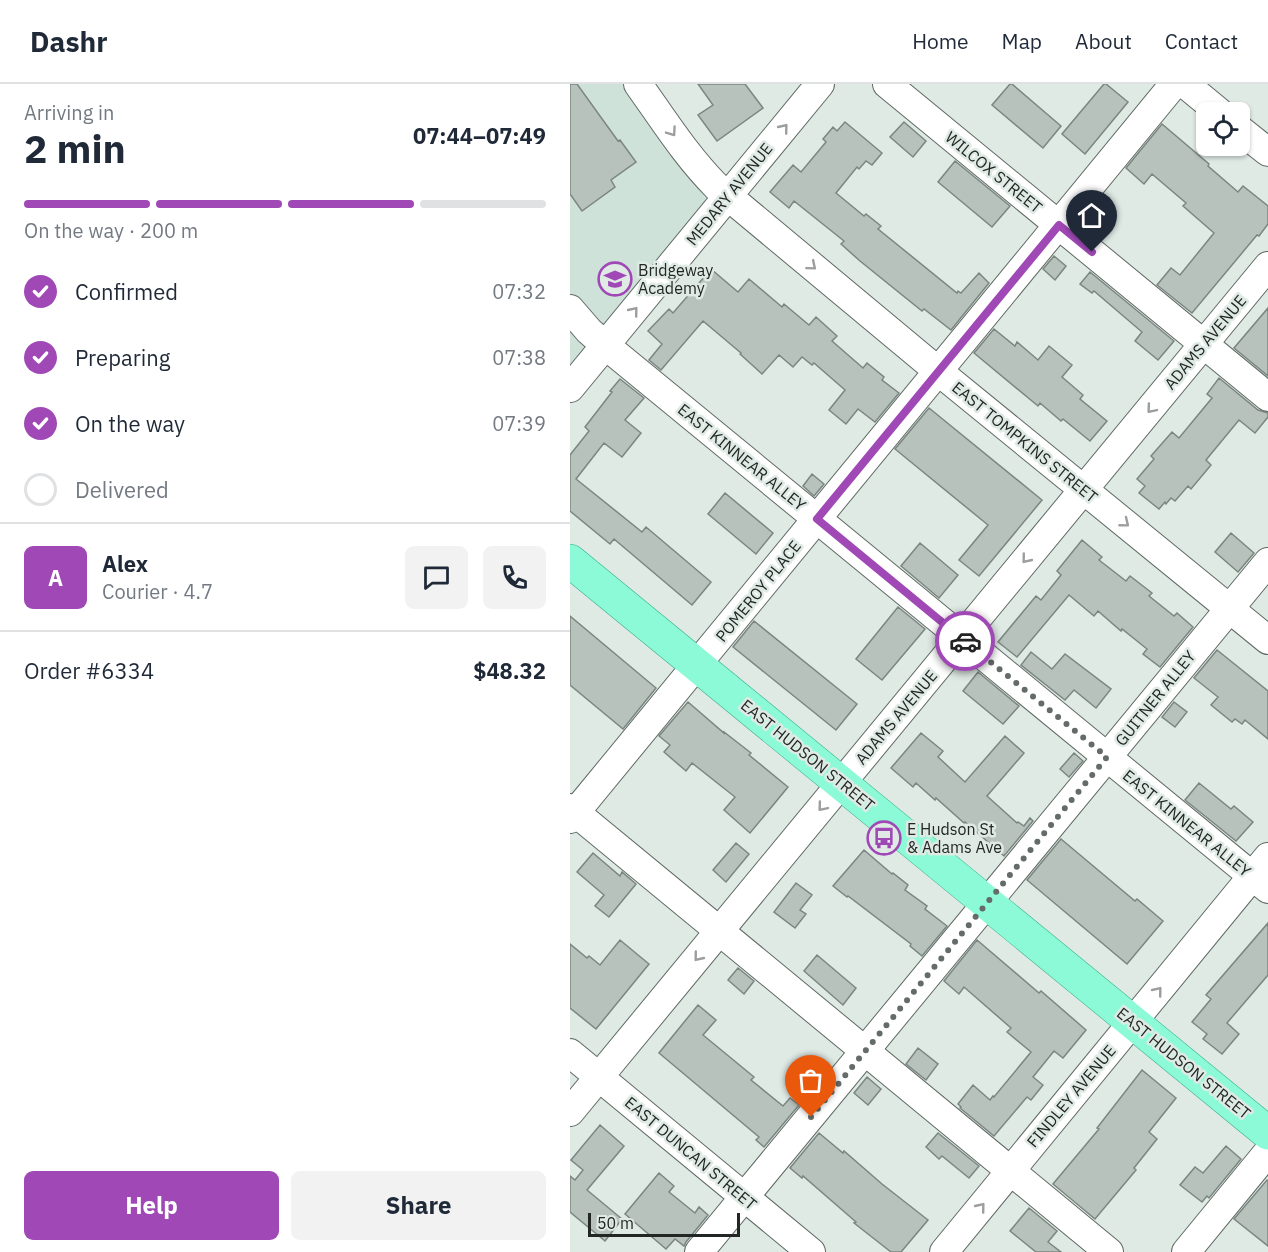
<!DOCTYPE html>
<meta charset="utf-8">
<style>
:root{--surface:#fff;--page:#f2f2f3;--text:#1f2937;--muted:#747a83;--line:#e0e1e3;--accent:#a049b6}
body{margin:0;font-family:"IBM Plex Sans",sans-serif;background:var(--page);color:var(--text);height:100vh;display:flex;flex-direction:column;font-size:22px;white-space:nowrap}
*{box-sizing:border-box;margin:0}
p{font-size:20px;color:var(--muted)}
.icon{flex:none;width:33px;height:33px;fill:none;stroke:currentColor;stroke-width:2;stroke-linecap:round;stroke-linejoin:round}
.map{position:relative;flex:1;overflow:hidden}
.sheet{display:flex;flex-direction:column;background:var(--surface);width:570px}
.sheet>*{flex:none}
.buttons{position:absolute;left:626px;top:18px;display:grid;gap:12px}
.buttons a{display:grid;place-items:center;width:54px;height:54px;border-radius:9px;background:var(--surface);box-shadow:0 2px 4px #0004;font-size:30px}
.scale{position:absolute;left:18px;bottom:15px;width:152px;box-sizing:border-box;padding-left:6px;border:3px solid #222725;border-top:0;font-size:16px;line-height:21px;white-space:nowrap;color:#222725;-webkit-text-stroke:4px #dfeae5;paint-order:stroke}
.pin{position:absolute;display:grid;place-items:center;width:51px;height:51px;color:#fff;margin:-62px -26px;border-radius:50% 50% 50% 0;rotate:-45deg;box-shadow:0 0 6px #0007}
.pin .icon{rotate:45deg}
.courier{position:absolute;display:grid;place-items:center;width:60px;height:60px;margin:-30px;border:4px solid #a049b6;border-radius:50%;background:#fff;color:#222;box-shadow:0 2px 8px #0007}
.headline em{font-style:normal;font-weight:700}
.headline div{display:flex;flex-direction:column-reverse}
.headline{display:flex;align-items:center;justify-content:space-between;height:102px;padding:0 24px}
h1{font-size:39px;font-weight:700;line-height:45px}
.bar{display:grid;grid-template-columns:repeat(4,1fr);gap:9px 6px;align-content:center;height:72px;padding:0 24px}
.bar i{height:8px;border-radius:4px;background:var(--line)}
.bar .current{background:var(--accent)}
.bar p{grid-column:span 4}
.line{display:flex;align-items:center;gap:15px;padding:0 24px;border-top:2px solid var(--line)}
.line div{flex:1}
.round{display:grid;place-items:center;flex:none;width:63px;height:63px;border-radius:9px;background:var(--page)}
ol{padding:0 24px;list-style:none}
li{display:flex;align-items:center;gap:18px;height:66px}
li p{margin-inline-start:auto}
li .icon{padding:6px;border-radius:50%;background:var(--accent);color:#fff;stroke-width:4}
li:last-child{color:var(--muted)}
li i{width:33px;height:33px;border:3px solid var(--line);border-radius:50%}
.action{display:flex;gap:12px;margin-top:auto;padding:12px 24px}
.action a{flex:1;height:69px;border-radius:9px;background:var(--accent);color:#fff;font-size:24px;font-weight:700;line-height:69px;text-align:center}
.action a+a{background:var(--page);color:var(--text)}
header{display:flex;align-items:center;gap:36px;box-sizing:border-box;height:84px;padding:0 30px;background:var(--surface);border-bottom:2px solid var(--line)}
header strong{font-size:28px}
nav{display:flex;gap:33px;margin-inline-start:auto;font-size:21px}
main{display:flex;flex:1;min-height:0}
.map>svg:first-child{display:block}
.built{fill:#cfe2d9}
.building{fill:#b7c2bd;stroke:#7c8681;stroke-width:1.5}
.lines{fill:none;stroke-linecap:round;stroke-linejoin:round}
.minor-casing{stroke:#606a65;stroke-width:30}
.major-casing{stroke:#36ae87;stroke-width:34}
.minor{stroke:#fff;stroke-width:28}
.major{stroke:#8dfad7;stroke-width:33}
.oneway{stroke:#9c9e9d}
.done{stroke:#646b68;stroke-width:6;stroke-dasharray:0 10.8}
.route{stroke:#a049b6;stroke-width:8}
.labels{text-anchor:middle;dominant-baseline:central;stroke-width:5;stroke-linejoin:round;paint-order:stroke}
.street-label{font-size:16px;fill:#222725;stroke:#dfeae5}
.poi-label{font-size:16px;fill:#222725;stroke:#dfeae5;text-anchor:start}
</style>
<header>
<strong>Dashr</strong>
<nav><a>Home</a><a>Map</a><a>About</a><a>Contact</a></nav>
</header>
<main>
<section class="sheet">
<div class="headline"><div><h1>2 min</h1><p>Arriving in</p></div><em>07:44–07:49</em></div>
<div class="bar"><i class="current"></i><i class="current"></i><i class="current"></i><i></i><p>On the way · 200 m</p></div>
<ol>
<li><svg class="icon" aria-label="check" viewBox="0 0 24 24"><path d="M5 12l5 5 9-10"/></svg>Confirmed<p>07:32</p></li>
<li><svg class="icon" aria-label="check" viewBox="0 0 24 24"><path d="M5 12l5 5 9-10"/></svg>Preparing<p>07:38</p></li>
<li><svg class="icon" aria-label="check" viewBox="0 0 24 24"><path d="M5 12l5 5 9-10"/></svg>On the way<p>07:39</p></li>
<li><i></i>Delivered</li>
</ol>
<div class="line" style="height:108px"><b class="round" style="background:var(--accent);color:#fff">A</b><div><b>Alex</b><p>Courier · 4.7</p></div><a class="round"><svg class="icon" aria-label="chat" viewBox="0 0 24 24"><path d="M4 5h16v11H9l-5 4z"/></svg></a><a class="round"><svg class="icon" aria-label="phone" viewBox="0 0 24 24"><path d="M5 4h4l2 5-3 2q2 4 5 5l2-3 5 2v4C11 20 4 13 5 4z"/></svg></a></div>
<div class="line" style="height:78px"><div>Order #6334</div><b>$48.32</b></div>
<div class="action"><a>Help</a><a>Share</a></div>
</section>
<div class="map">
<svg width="698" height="1168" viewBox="0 0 698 1168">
<rect width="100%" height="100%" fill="#dfeae5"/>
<!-- built -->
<path class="built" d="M0,0h68l79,103 -147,201z"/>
<!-- building -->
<path class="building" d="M0,0h7l41,57 2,-1 16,22 -25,18 4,7 -33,24 -12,-17z
M128,0h47l18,24 -46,33 -19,-26 15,-10z
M440,0h2l49,42 -18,22 -51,-43z
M534,0h2l22,18 -43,52 -23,-20z
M275,38l37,31 -10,12 -6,-4 -7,8 -2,-2 -21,26 28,23 2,-2 15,12 -3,3 79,64 1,-2 3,2 18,-20 10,10 -38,47 -27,-21 -2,2 -62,-50 -19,-17 3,-3 -50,-40 -5,7 -19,-16 23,-27 8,7 25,-30 -3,-3 10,-12 4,4z
M334,38l22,19 -13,16 -23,-20z
M592,40l47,40 -1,2 30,26 5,-6 25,20v18l-9,12 -2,-1 -65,78 -35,-28 14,-17 9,7 34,-42 -31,-27 3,-3 -34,-29 -8,10 -18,-16z
M385,77l55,45 -18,21 -54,-45z
M484,172l12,10 -11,14 -12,-11z
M141,185l27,23 11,-13 33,28 2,-3 25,21 7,-8 21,19 -5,5 31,27 4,-5 17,14 -2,3 17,13 -24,29 -17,-13 -12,15 -17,-14 16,-20 -31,-27 -2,2 -10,-8 -9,10 -14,-12 -17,19 -22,-20 1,-1 -38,-32 -42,49 -12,-10 13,-16 -14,-13 21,-22 4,4z
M520,188l84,69 -16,19 -23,-19 7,-9 -48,-41 -2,2 -12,-9z
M698,224v68l-34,-28z
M424,245l21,17 2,-4 21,18 11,-14 23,19 -10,12 21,18 -3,4 27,22 -17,20 -27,-22 -2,2 -21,-18 -2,3 -64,-53z
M649,294l39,32 10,3v4l-13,16 -16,-13 -33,40 5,5 -20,24 -3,-3 -13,15 -4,-3 -5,6 -1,-2 -6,7 -20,-16 6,-7 -8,-7 17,-20 -3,-3 21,-24 7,6 33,-40 -5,-4z
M50,295l24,19 -19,22 16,13 -19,24 -18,-14 -28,36 66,53 4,-5 65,55 -19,23 -78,-66 -4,5 -40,-33v-56l19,-24 -4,-4 27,-35 -2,-1z
M359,324l113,92 -63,76 -20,-16 29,-35 -93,-76z
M242,390l12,10 -10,12 -11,-10z
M155,409l48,40 -17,21 -48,-40z
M661,449l23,20 -16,19 -23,-20z
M512,456l20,17 -3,3 27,21 4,-5 22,17 -3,3 25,20 3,-3 16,14 -33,40 -17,-13 4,-5 -25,-20 -1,2 -23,-20 -4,5 -25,-21 -52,62 -19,-15 38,-46 5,4 20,-25 -4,-4z
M350,459l38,32 -19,23 -38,-32z
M328,523l27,22 -43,51 -26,-21z
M0,532l86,72 -33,41 -53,-44z
M184,537l103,83 -21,26 -103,-83z
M647,566l51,41v48l-23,-19 -3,4 -7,-5 -3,3 -21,-17 7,-8 -24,-19z
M461,568l21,17 13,-15 46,35 -15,19 -22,-18 -9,10 -44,-35z
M408,588l41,34 -16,18 -40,-33z
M118,618l36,31v-1l27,21 -2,2 39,32 -38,46 -26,-23 11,-13 -43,-34 -6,8 -22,-19 6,-7 -11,-9z
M604,618l13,10 -12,15 -13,-10z
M351,649l22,18 -5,6 27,25 40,-46 19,17 -37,43 30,27 1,-1 6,4 6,-8 3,3 -29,35 -39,-34 -1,1 -28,-25 -1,2 -19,-17 -3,4 -22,-19z
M504,669l9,8 -14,16 -9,-8z
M629,699l32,26 3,-3 19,16 -17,19 -51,-41z
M491,755l74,62 2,-2 26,22 -36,43 -100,-84z
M166,759l13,11 -23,28 -13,-12z
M294,766l28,24 1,-1 15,12 -3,5 22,16 -2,3 22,17 -25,30 -12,-10 1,-2 -63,-48 -1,1 -14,-11z
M23,769l27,23 2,-4 14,12 -27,33 -14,-11 9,-11 -27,-23z
M226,799l16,12 -12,15 6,4 -11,14 -21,-16z
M698,839v52l-41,48 12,11 -17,20 -19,-15 4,-5 -15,-12 19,-23 -5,-4z
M50,856l29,24 -53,65 -26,-21v-64l17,14 2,-2 11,9z
M407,856l62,53 2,-2 45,39 -23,28 -9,-7 -21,26 10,8 -12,15 -4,-3 -33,39 -34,-28 1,-1 -3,-3 15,-19 17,15 3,-4 1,1 37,-45 -24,-20 4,-4 -47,-41 -5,7 -15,-13z
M247,871l39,33 -13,17 -39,-34z
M168,884l16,13 -10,13 -16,-14z
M128,921l18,15 -13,15 51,42 -3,3 32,26 7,-8 9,7 -35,42 -8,-7 3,-3 -100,-84z
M348,964l20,16 -12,16 -20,-16z
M572,986l34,28 -27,34 8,7 -23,29 2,2 -41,49 -42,-35 46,-55 -2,-1z
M297,993l14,12 -13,16 -14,-12z
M30,1041l24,21 -37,44 35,29 -17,22 -35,-29v-36l5,4 8,-10 -12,-10z
M249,1049l24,20 1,-2 38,33 46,36 -27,32h-10l-37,-29 2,-1 -53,-46 -1,2 -12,-10z
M368,1049l41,33 -10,12 -27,-22 -3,3 -13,-12z
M656,1062l15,13 -32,39 -2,-2 -5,6 -22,-17 15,-18 8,6z
M89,1089l15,13 -5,6 26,21 4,-6 9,8 -22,27 -2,4 -9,-7 -9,10 -41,-35z
M697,1096l1,1v65l-34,-27z
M459,1124l28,23 -9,11 13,10h-25l-26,-21z"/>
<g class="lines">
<!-- minor casing -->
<g class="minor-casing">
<path id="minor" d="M68,0c25,35 48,72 79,103l221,184 330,269
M317,0l381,313
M615,0l34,28
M669,45l29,23
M0,225l19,22 16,14 663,544
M0,304l250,-304
M0,724l539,444
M0,735l604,-735
M0,969l241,199
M0,1028l698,-846
M129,1168l569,-690
M374,1168l324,-395
M616,1168l82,-100"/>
</g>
<!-- major casing -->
<g class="major-casing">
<path id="major" d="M0,477l698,572"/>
</g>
<!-- minor -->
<use href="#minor" class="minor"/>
<!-- major -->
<use href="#major" class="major"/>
</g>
<!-- one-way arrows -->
<defs><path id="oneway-chevron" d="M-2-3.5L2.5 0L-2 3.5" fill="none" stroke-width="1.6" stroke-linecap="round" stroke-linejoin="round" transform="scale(1.5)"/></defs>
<g class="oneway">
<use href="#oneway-chevron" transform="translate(214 44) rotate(-51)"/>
<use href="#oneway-chevron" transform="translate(102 48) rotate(55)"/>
<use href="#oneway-chevron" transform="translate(242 182) rotate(40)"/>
<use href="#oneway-chevron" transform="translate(64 227) rotate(-51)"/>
<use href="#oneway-chevron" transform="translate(581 325) rotate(130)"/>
<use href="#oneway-chevron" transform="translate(555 439) rotate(39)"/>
<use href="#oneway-chevron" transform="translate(456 475) rotate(129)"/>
<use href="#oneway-chevron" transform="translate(252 723) rotate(130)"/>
<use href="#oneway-chevron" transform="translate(128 873) rotate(129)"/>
<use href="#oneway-chevron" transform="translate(588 907) rotate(-51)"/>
<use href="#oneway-chevron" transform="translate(411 1123) rotate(-51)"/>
</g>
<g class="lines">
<!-- done -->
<path class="done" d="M241,1033l296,-360 -142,-116"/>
<!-- route -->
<path class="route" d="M395,557l-148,-122 242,-294 33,27"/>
</g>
<!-- icons -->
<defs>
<g id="school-ring" transform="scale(1.725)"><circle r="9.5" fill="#dfeae5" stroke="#a049b6" stroke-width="1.5"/><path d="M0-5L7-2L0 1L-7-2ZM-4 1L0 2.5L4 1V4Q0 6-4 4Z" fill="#a049b6"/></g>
<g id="bus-ring" transform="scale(1.725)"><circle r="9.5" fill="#dfeae5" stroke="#a049b6" stroke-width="1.5"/><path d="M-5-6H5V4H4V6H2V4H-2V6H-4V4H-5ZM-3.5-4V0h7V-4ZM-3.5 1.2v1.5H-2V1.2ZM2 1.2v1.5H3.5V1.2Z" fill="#a049b6"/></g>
</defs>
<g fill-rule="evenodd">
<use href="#school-ring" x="45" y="195"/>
<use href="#bus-ring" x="314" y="754"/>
</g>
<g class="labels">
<!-- street labels -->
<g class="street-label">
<text transform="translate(424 88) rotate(39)">WILCOX STREET</text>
<text transform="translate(159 110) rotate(-51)">MEDARY AVENUE</text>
<text transform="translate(635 258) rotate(-50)">ADAMS AVENUE</text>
<text transform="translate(455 358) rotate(39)">EAST TOMPKINS STREET</text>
<text transform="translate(172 373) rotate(39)">EAST KINNEAR ALLEY</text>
<text transform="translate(188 507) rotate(-51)">POMEROY PLACE</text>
<text transform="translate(585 614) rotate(-51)">GUITNER ALLEY</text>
<text transform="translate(326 633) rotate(-50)">ADAMS AVENUE</text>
<text transform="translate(238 671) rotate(39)">EAST HUDSON STREET</text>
<text transform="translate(617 739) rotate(39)">EAST KINNEAR ALLEY</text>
<text transform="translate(614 979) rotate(39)">EAST HUDSON STREET</text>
<text transform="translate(501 1012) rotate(-50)">FINDLEY AVENUE</text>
<text transform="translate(121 1069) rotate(40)">EAST DUNCAN STREET</text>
</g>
<!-- poi labels -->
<g class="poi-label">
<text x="68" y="186">Bridgeway<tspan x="68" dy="18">Academy</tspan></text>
<text x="337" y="745">E Hudson St<tspan x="337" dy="18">&amp; Adams Ave</tspan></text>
</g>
</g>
</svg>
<div class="buttons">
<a><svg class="icon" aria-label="locate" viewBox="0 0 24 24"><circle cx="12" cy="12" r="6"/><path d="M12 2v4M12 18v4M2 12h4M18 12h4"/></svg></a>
</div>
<div class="scale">50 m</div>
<div class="pin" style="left:241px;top:1033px;background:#ea580c"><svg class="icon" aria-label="bag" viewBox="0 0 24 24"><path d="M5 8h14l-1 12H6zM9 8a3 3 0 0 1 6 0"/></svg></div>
<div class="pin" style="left:522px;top:168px;background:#1f2937"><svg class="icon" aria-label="home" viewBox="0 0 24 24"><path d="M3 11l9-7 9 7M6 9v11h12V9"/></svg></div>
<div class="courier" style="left:395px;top:557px"><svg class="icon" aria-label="car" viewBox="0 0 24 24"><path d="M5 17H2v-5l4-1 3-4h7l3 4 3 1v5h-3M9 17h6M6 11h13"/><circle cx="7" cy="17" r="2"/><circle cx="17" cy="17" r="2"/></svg></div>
</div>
</main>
